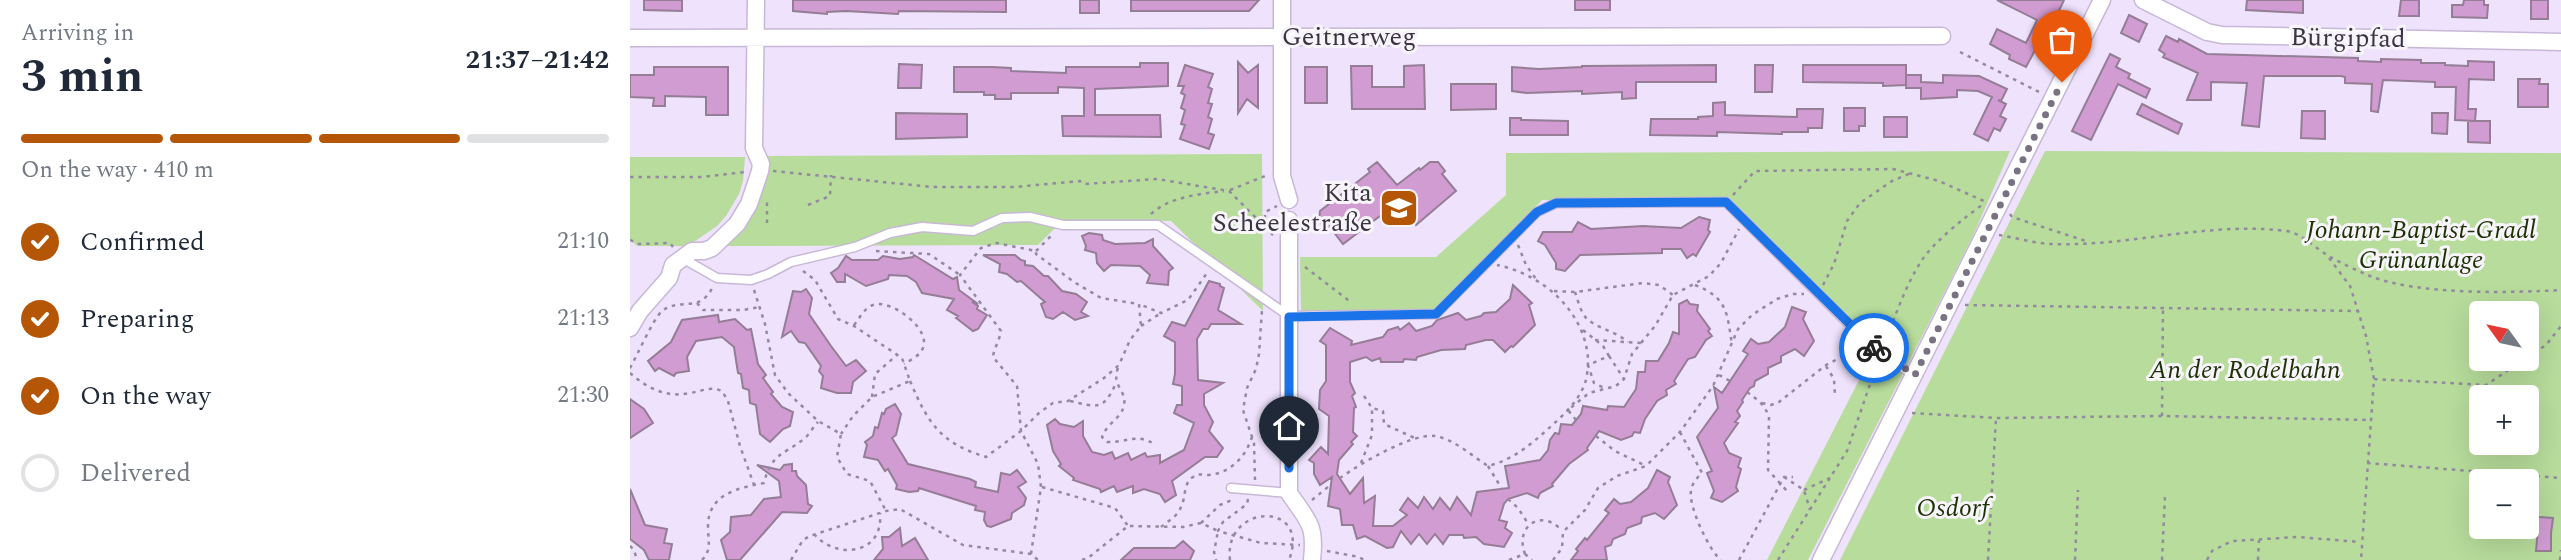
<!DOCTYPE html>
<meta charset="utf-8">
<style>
:root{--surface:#fff;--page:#f6f6f7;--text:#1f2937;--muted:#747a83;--line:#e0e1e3;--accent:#b45605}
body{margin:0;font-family:Spectral,serif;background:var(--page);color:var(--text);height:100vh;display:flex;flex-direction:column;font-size:26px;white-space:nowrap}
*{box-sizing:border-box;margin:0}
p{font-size:23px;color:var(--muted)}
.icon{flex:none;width:38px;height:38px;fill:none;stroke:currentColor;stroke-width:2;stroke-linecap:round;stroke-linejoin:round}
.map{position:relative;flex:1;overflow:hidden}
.sheet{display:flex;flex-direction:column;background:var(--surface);width:630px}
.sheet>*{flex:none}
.needle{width:46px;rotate:303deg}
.buttons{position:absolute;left:1839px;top:301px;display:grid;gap:14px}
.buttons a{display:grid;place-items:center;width:70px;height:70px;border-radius:7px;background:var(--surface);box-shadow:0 7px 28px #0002;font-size:35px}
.pin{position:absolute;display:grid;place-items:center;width:60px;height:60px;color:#fff;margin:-72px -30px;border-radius:50% 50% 50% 0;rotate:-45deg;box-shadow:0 0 7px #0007}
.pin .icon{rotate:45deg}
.courier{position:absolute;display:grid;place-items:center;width:70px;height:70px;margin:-35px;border:5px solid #1a73e8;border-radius:50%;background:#fff;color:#222;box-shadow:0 2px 9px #0007}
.head em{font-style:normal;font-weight:700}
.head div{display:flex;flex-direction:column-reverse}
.head{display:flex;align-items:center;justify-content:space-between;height:119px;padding:0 21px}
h1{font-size:46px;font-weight:700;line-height:52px}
.bar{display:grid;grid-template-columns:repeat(4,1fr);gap:10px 7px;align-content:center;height:84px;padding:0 21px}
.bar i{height:9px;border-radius:5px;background:var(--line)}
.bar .selected{background:var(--accent)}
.bar p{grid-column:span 4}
ol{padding:0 21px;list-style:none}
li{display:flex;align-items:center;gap:21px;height:77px}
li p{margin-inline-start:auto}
li .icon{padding:7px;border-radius:50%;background:var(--accent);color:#fff;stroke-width:4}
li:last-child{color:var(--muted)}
li i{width:38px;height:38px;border:4px solid var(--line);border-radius:50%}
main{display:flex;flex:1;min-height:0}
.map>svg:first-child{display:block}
.green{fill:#b7dc9b;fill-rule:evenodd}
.building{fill:#d19cd2;stroke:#957d95;stroke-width:2}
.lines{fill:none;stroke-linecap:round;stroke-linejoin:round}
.service-casing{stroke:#c8b8d7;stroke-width:11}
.minor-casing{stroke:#c8b8d7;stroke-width:19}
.path{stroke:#938a9e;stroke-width:2.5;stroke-dasharray:3.5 5;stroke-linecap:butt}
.service{stroke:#fff;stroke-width:8}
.minor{stroke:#fff;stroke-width:16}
.done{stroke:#7a7283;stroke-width:7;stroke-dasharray:0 12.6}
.route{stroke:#1a73e8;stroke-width:9}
.labels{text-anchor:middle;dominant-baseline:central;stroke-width:6;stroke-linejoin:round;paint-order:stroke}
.street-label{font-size:26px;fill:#3b3542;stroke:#f7f4fa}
.poi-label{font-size:26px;fill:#3b3542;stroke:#f7f4fa;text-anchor:end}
.park-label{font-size:26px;font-style:italic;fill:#1d3305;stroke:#f7f4fa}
</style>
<main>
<section class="sheet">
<div class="head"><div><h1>3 min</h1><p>Arriving in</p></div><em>21:37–21:42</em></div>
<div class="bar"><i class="selected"></i><i class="selected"></i><i class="selected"></i><i></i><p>On the way · 410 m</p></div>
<ol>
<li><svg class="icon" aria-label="check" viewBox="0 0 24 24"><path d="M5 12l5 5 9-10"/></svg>Confirmed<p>21:10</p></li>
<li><svg class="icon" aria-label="check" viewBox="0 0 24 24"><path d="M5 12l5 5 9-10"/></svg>Preparing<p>21:13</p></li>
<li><svg class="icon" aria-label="check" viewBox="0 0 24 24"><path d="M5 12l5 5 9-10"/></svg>On the way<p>21:30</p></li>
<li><i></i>Delivered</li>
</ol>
</section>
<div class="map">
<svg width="1931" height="560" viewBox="0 0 1931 560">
<rect width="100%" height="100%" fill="#eee2fc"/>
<!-- green -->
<path class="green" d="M1380,151l-38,87 -164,322h-41l109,-213 -149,-147h-185l-109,111 -132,1 -1,-55h136l70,-62v-42z
M1415,151l516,2v407h-721zM1852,313h45v46h-45zM1852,397h45v46h-45zM1852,481h45v46h-45z
M632,154l1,157 -92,-90 -108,-1 -25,25 -312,1c26,-25 39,-54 40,-90z
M0,157h115l-2,24 -4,13 -13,22 -9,10 -29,20h-51l-7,-7z"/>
<!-- building -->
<path class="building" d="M14,0h38v11l-38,-1z
M163,0h213v12l-107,-1 -1,3 -52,-3 -19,1v2l-34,-3z
M450,0h19v13h-19z
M501,0h128l-10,11h-118z
M945,0h35v10h-35z
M1367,0h67l-15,32 -3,-2 -20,37 -17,-8 1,-4 -20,-11 7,-15 29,14 11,-23z
M1617,0h56v13l-57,-3z
M1771,0h18v16h-20z
M1834,0h20v5h4l-1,13 -35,-1v-12h11z
M1901,0h17v19h-17z
M1499,15l18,9 -8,18 -18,-9z
M1536,36l12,6 1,-3 28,15 151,4v3l23,1v-3l40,1v3h24v2l23,1v-5l26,1v18l-25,-1 -1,30h8l-1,12 -20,-1 1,-33h-21v-5l-52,-2 -5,32 -7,-1 1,-27 -27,-1v-6l-4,-1h-77l-5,51 -17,-2 5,-42 -36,-1v18h-24l11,-27 -35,-16 2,-3 -6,-4z
M1480,54l10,5 -4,8 14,7 -2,4 22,11 -4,9 -28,-14 -27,56 -19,-9z
M608,62l10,11 10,-8v43l-11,-9 -9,14z
M510,63h28v23l-73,3v26h65l1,22 -98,-1 -1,-20h22v-28l-26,-1v6h-47v6h-16v-4h-11v-3h-30v-25h38l19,1v3l55,2v-6h74z
M269,64l23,1 -1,23h-23z
M555,65l28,9 -5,13 4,2 -4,14 4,1 -4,13 4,2 -4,14 6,2 -5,14 -29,-10 5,-14 -4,-1 4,-14 -4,-2 4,-13 -4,-2 3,-7h-6z
M794,65l1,44h-73l-1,-43h21v21h32v-21z
M1086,65v17h-80v16l-14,1v-7l-40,2v-3l-55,2 -15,-2v-24l27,2 43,-2v-1z
M1125,65h18l-1,27h-17z
M1173,65h103v20l-23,1v-3l-80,-1z
M24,67h74v48h-22v-18l-41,-1v10h-12l1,-8 -24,-1v-22h24z
M675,67h22v36h-22z
M1276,75h15v7l22,1v-8l36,1 28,13 -6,12 -3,-1 8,4 -6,12 6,3 -6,12 -6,-3 -6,13 -14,-7 18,-37 -14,-6 -21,-1v7l-36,2v-11h-15z
M1888,79h22l-1,5h9v23h-30z
M821,84h45v25l-45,1z
M1095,102v13l72,2v-8h26l-1,19h-14v4h-26v2l-65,-2v4l-67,-1 1,-16h47v-2l15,-1v-13z
M1512,104l40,20 -4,10 -41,-20z
M1214,108h21v18h-6v5h-15z
M1672,111h23v28l-24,-1z
M266,113l71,1v23l-71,2z
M1802,113h16l-1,21 -15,-1z
M1254,117h23v20h-23z
M880,118h11v2l47,1v14h-58z
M1838,121h22v22l-22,-1z
M747,162l20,23 22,-17 1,2 10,-8h8l7,9 -3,3 14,17 -40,34 -8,-10 -24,-2 -41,31 -14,-18 -4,3 -6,-9 1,-9 50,-39 -2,-3z
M1069,217l11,3 -2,10 2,2 -14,24 -3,-2 -6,4 -6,-9h-19v4l-82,2 -15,16 -9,-2v-6l-11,-18 -7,-4 5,-9h29l6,-10 13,7 52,-3 38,2z
M459,233l13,2 1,5 12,4 30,-1 8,-4v7l20,22 -4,3 -1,14 -21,-2 3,-8 -10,-9 -29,-1 -7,6 -7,-8 -1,-10 -11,-3 1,-4 -4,-10z
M284,255l39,24 4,-2 2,13 19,14 -6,-2 6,4 -1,3 10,6 -9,14 -5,2 -17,-13 2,-2 -11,-6 7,-11 -32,-6 -6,-11 -9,-6 -18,-1 -1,4 -22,7 -21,-12v8h-8l-6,-9 7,-5 8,-12 6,4h26l5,-4 17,3 13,-2z
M353,255h32l6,5 4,1v4l8,1 11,10h4l14,15 14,3 11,8 -6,10 7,4 -13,4 -12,-8 -10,7 -7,-2 -5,-13 4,-2 -24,-21 -4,1 -10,-8 -8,-2 1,-8z
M579,281l11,3v2l4,2 -6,22 23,14h-30l-3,5h-5l-6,10 1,41 25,3 -19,11v11l9,17 -4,9 14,17 -6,9h-12l-33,24 4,14 -11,7 -5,-8 -16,-5 -11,4v-7l-16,6 -3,-6 -13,6 -1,-3 -27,-9 1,-2 -15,-12 2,-2 -8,-13 -6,-26 8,-6 5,5 14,3 9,-6v15l9,16 12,3 8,-3 3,7 13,-6 3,7 14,-7 2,4 13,-2v8l24,-13 10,-27 -20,-10 3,-8h5v-19l-9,-2 2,-10v-32l-11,-6 8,-14 13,4z
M883,285l19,18 -3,2 6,20 -22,22 -2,-1 -6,6 -12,-12h-7l-20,5 -1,4 -24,1 -24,7 -1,3 -12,-1 -1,3h-22l-1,-4 -8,3 -6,-4 -16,5v20l5,11 -3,3 4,11 -2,1 -1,24 4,4 -6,6 2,2 -14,16 -2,14 13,20 13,-16 1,25 11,-7 -2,30h20l14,-11 -7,-5 8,-12 10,10 6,-11 9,12 7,-11 10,12 7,-13 14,18 6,-23 32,-4 -4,-22 35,-6 8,-10 2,-10 5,-7 4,1 2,-10 11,1 9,-11 2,-8 24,4 1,-4 16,1 12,-18 2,-17h7l1,-11h12l11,-18 4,-11 6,2v-30l8,-4 3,4 8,1 -1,6 13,18 -2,2 4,5 -6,4 -11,17 -7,2 -14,22 2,3 -10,6 1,5 -10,6 -12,18 -5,14 -6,-1 -2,4 -11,4 -22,-9 -12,17 1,2 -19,14 -17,20 1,2 -13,7 -2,5 -11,-5 -19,6 -4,5 -5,16 8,2 -2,6 7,5 -8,14 -20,-3 -8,-7 -12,1 -1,-3h-14l-6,9 -8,-10 -8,10 -8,-10 -8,10 -10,-13 -8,16 -6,1 -22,-12 -8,3 -4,-14h-11l-2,-16 -12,-3 4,-29 -12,8 -6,-11v-11l-5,-3 12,-13 7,7 1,-38 -10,-7 1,-19 6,-9v-36l-6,-4 10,-13 22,13 -1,4 32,-8 5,-7 10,-3 2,3 9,-7 7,8 16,-5 5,-6 21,-7 8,7 15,-4 3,-3 12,-1 14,-13z
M176,289l6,9 -3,16 22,32 15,20 10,-6 10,11 -13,11 -2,11h-14l-16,-5 2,-12 -4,-5 2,-5 -16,-23 -6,-1 -8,-11 -9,6 11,-46 8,1z
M1162,307l14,5 -3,7 11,22 -10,15 -9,-7 -14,7v6l-13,6v6l-13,7 -1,5 -4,2 -8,12 1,2 -6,9 3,5 -5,6 3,1 -14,20 5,10 12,5 -3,9 3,2 -5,18 2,4 -16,11 -11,-4 3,-7 -7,-18 5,-2 -15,-34 21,-29 -4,-21 8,6 26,-39 -5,-3 8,-12 7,5 11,-2 16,-15z
M88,315l1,7 16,-3 12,11 4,-1 7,35 8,11 -3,3 10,14 -2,2 11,13 11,5 -3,14 -7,3 -13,13 -10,-8 -4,-29 -6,-2 -1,-13 -6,-2 -2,-14 -3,-1 -4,-26 -12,-10 -26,4 -9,16 2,14 -13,2 -2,3 -15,-8 -4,3 -7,-10 23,-19 11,-22z
M0,399l14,10 9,14 -23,15z
M265,404l6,10 -5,21 -4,3 16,26 62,15 6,3 -1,5 23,5 3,-19 9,2 7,-5 9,12 -8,5 8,11 -2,7 -12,8 -1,6 -20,8 -4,-1 -3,-6 1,-8 -10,-2 1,-4 -57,-18 -1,3 -9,1 -13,-3 1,-4 -9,-16 -3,2 -7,-11 -14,-3 3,-12 -2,-3 8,-6 2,-9 3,1 4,-15 2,1 2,-5z
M162,464v7h4l1,5 9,9 2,19 4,2 -5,7 -25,-1 -42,48h-13l-6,-20 9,-8 1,-15 20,-2 13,-16 17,-2 -2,-16 -22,-16 23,5 4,-5z
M1027,470l13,7 -2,5 9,23 -13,14 -9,-6 -13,4 -1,6 -14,5 -2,6 -12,5 -2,6 -6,2 2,13h-36l7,-9 -2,-2 9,-11 2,2 22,-27 -4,-3 9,-11 6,5 11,-2 17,-14z
M0,489l15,36 22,4 -3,14 8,1 -3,16h-20l-5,-10 -14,-11z
M1897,516l26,2 -2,15v18h-15l2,-23 -11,-1z
M270,528l2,18 13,-8 13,22h-54l9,-11 -1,-12h7z
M553,541l11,10 -4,9h-69l13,-12h41z"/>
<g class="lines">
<!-- service casing -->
<g class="service-casing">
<path id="service" d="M52,258l35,20 34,2 17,-6 23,-12 64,-15 35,-14 32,-6 51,4 29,-13 28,-1 33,8h95l131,91 147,-2 101,-102 19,-9 170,-1 154,153 35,20
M601,488l58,5"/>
</g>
<!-- minor casing -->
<g class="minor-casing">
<path id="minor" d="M652,0v176l7,24
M1513,0l64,32 15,3 339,7
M0,38l1312,-2
M659,220v273c19,28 27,31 23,67
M0,328l10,-17 29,-33 4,-13 19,-14h12l8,-3 25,-24 12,-20 11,-33 1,-7 -7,-16 2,-148
M1191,560l281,-560"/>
</g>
<!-- path -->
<path class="path" d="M1330,52l81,41
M143,171l159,16h83l65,-6 5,3 72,-5 72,12 44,44
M0,177h72l43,-5
M600,190l35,-14
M1103,195l22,-24 138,-2 46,12 47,21
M178,205l22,-9 1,-21
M521,214c18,-17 49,-20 73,-23
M1380,214l2,3 77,25
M137,223v-24
M635,227v-15l12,-6
M1369,235c17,3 35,8 52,9 79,3 157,-23 235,-13 15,2 28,16 41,24 13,8 29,15 43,21 47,19 140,17 191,14
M0,240l9,4 31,-1 3,4
M888,245l8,20 10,14
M246,251l53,3 31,21
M406,251l17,-17
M1699,258l21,28 16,50 8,43 -13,181
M675,267l47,36
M173,271l12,9 23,39 16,7 48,32 8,23 -38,16 -19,19 -12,18
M1065,285c33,13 32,28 37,60
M1193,285l11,-21 13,-43 13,-18 32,-22 19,-8
M124,290l11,34 10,51 13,18 30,28 23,13 -4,23 10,17 23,7 16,30
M924,291l21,1 68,-9 16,2 14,10
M945,292c3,9 6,21 12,27 12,10 28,12 41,23
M67,303l6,7h40l17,-3
M1335,305l392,6
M224,325c6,-7 10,-17 19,-20 17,-7 61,25 49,45 -4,7 -12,10 -18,14
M511,326l20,-13
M953,330l20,16 6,10 -21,9 6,18 10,5
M965,340l46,3
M1254,345c11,-28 21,-59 38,-85 13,-19 42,-42 60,-55
M979,356l15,23
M1196,366l8,13 1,16
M0,368c7,-12 23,-49 32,-57 18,-14 39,3 51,-25
M488,368c-7,18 9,22 6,37 -2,13 -18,19 -22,32l5,5c20,1 29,-10 49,3
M0,373c18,16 37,25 60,20 12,-2 21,-7 32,-2l6,10 12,45 14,39
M1089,375l11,6
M1744,379l112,6 60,-40 15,-19
M280,381c18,42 30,62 76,76l35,-26 18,-18 14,-10 15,-2 36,-23 15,-13 11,-25 11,-14 -2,-22 22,9 27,-13 19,-27
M1117,392c11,8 18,13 22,25l-1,53 19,21
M734,396l8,12 11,3 1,13 33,15
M242,397l3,-23 22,-19
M440,401c27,6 33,11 46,-18
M1132,403l9,2 8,-3 47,-37 33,-17
M1282,413l84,5 166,-2 208,4
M1532,416l1,-109
M946,420l-8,-10 21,-17 27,-7 8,-7 8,-25 23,-28 18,-31 36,-19 12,-13 18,-34
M1050,432l22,41c-5,5 -10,10 -11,18 -3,15 19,61 30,69
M966,436l19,15 31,15
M731,463l11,-28v-26
M1737,463l194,15
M858,466l14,23
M1154,477l20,13 6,20
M710,478c20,-14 71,-45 95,-42 19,3 37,20 53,30 24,-6 41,-20 59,-36 13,-12 27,-24 35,-40 5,-8 6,-22 6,-31 -3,-48 -46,-85 -91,-94
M625,480l-1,-37 -11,-33 4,-22 9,-19 3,-15 3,-44
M412,487l73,21 13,18
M1174,490l26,-12
M618,499l-1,5 -24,18 -5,9 43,12 39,2
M878,499l10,9 11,17
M682,500l16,-13
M571,523l19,-18 12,-5
M531,527c7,-6 17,-11 20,-20 5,-9 2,-24 12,-30 5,-4 10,-2 16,-2 22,-2 37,-19 43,-38
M184,534c22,26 70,21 66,-21
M0,546l4,4 3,10
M697,551l32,6 5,3
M401,554l10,-67 -3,-23 -17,-33 -4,-45 -24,-29c1,-9 6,-15 8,-26l-41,-56 21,-27 15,-5 40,8v3l38,28 27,16 38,6
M895,554c-11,-29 18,-46 37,-23
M72,560c10,-10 6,-20 6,-32 -1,-34 30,-40 56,-45 7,-29 19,-28 40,-44 5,-4 9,-12 14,-17
M161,560l12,-20 7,-4 76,-25 14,-2 63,36 68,9 7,6
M452,560l6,-2 40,-32 55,1 18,-4 17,8 -4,21 2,8
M600,560c-7,-57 82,-60 59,0
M879,560l16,-6 7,6
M923,560l9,-12 1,-16 22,-22 13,-22 19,-12 29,-10 34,-34 33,-46 25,-57 14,-14 25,-16 16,-5h11
M1109,560l45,-83h9
M1148,560l69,-109 30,-87
M1358,560l8,-142
M1445,560l3,-70
M1532,560l3,-64
M1577,560l5,-9 20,-10 66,-4 62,5
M1628,560l1,-20
M1930,560l1,-10"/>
<!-- service -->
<use href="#service" class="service"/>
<!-- minor -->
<use href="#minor" class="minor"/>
</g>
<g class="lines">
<!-- done -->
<path class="done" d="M1244,348l41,27 147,-293"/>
<!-- route -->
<path class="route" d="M659,468v-151l147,-3 101,-102 19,-9 170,-1 148,146"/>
</g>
<!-- icons -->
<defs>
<g id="school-square" transform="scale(2.0125)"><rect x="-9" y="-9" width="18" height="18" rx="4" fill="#b45605" stroke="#f7f4fa"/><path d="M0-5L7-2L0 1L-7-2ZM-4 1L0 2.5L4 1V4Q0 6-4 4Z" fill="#fff"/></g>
</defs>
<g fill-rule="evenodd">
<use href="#school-square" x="769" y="208"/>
</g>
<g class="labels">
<!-- street labels -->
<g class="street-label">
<text x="719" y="37">Geitnerweg</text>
<text transform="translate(1718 38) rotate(1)">Bürgipfad</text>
</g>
<!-- poi labels -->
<g class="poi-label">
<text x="742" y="193">Kita<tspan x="742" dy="30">Scheelestraße</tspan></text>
</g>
<!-- park labels -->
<g class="park-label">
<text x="1791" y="230">Johann-Baptist-Gradl<tspan x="1791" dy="30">Grünanlage</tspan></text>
<text x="1615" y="370">An der Rodelbahn</text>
<text x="1323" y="508">Osdorf</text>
</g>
</g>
</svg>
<div class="buttons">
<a><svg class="needle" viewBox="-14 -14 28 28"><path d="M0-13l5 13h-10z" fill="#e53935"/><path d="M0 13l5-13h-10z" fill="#747a83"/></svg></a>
<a>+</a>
<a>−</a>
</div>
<div class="pin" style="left:1432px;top:82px;background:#ea580c"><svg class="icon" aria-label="bag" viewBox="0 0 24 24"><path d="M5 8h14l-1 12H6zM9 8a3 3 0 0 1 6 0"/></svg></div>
<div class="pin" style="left:659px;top:468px;background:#1f2937"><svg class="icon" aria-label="home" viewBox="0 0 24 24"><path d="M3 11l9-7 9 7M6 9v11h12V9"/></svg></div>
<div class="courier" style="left:1244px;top:348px"><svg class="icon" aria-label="bike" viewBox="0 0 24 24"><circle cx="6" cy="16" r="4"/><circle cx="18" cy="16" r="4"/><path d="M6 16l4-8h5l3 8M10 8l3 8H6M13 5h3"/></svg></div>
</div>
</main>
